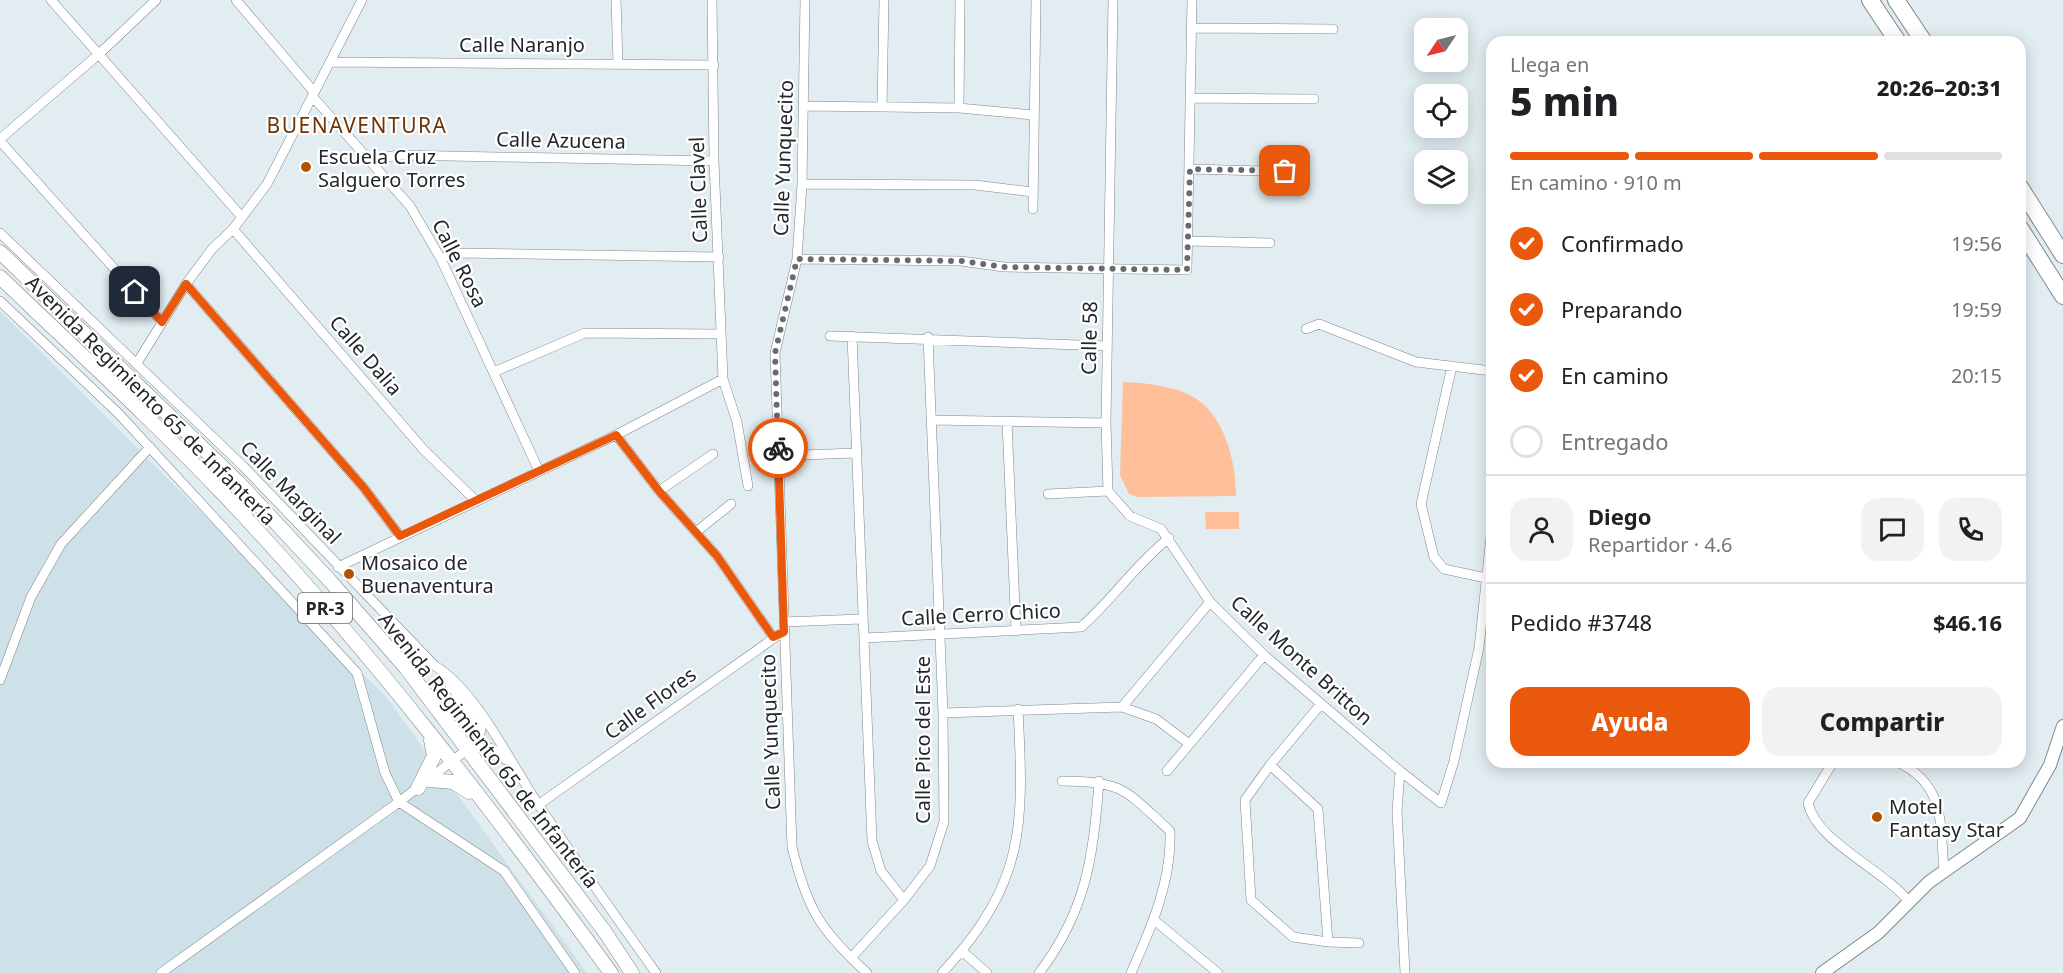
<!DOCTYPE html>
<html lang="es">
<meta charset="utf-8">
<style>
:root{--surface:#fff;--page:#f2f2f2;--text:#202124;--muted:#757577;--line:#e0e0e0;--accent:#ea580c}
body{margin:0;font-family:"Noto Sans",sans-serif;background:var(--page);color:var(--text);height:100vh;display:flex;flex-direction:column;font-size:22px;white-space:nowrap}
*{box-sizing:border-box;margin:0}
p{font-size:20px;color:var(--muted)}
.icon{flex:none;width:33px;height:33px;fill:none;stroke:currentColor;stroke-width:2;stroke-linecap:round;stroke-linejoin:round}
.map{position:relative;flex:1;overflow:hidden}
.side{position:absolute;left:1486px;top:36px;width:540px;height:732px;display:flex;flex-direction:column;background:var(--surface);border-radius:18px;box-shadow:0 3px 15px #0003}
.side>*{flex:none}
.needle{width:39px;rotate:235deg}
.fabs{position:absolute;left:1414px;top:18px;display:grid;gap:12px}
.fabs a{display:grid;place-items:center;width:54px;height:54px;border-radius:12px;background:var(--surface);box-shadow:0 3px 15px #0003;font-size:30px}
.pin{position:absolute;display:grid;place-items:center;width:51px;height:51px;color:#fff;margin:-26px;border-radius:12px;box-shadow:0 3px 9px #0006}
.courier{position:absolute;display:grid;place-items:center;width:60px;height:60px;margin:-30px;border:4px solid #ea580c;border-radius:50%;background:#fff;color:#222;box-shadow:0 2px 8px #0007}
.overview em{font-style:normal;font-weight:800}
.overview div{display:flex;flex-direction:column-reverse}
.overview{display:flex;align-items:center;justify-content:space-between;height:102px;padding:0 24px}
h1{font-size:39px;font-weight:800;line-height:45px}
.bar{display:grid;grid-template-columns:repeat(4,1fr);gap:9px 6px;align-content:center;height:72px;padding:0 24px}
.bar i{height:8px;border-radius:4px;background:var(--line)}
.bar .on{background:var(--accent)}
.bar p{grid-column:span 4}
.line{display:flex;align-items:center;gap:15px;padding:0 24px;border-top:2px solid var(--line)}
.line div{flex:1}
.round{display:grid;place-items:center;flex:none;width:63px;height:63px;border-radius:18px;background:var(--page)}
ol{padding:0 24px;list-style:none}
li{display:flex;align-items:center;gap:18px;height:66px}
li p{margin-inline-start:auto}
li .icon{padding:6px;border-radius:50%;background:var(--accent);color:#fff;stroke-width:4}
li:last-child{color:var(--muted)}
li i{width:33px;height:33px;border:3px solid var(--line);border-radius:50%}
.primary-button{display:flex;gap:12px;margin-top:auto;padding:12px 24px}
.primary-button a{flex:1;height:69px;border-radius:18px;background:var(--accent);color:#fff;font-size:24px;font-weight:800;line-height:69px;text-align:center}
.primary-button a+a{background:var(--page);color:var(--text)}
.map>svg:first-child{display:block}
.built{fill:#cee0e8}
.green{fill:#febf9a}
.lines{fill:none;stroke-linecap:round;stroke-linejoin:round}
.street-casing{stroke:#7e878b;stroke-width:10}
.secondary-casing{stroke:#7e878b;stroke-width:14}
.primary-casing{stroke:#7e878b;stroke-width:15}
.highway-casing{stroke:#7e878b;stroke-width:18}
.street{stroke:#fff;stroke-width:9}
.secondary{stroke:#fff;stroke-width:12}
.primary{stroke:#fff;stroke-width:14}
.highway{stroke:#fff;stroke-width:16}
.done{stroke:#666c6e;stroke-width:6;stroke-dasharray:0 10.8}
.route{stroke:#ea580c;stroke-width:8}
.poi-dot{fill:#b15300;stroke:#fff;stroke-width:2}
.labels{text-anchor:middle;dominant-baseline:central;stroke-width:4.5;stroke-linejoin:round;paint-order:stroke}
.shield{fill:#fff;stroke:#656868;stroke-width:1.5}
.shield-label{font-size:18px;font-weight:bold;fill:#232728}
.street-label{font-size:20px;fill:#232728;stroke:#fff}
.poi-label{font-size:20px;fill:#232728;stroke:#fff;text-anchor:start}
.neighbourhood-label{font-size:21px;letter-spacing:1.5px;fill:#703406;stroke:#fff}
</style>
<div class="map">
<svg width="2063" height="973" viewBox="0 0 2063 973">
<rect width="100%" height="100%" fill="#e2edf1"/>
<!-- built -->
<path class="built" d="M0,311l386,386 201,276h-587z"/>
<!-- green -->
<path class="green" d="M1123,382c24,1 55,4 75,18 28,20 38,64 38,96l-99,1 -8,-3 -9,-19z
M1205,512h34v17h-33z"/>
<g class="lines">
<!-- street casing -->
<g class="street-casing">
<path id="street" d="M51,0l190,216
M236,0l78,92
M616,0l2,63
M712,0l2,161 9,218 14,43 11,64
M805,0l-3,184 -5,75 -22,94 17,494c15,62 28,83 75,126
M1113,0l-7,423 2,68 22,25 31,13 49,73 54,53 136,116 41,32 13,-42 25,-113 13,-121
M1192,28l141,1
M330,62l384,3
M312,96l98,110 31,53 98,212
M1190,98l124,1
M804,106l155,2 74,7
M882,107l2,-107
M959,108l1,-108
M0,139l99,-85 57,-54
M0,141l162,181
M371,160l27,-5 316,6
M1190,169l111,3
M802,184l173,1 58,7
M1033,209l3,-209
M233,229l190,220 53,52
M0,233l244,234 191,199c41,24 76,98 103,138 38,57 78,113 118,169
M1189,241l81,2
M441,259l16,-6 262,4
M797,259l164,2 43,6 183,3 5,-270
M186,284l178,204 36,48
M0,301l119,113 238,259 28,100 14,29 105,69 71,102
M1306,329l13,-5 97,38 76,9
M830,336l277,10
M852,336l20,505 9,30 23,29
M137,363l49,-79 26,-35 21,-20 34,-45 95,-184
M1452,366l-31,138 13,53 10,12 42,9
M494,372l91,-39 136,1
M931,420l175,3
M1007,422l9,209
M616,435l43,56 58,65 56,81
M778,456l76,-3
M659,491l54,-37
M1048,494l60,-3
M696,532l35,-28
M338,567l278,-132 107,-56
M784,622l77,-3
M865,638l216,-11c32,-28 55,-63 88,-89
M0,680l31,-83 30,-53 89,-97
M1321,704l-51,61 -25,35 6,100 42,37 35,5 31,1
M1122,707l88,-105
M943,713l179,-6 34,12 32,24
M471,749c16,-5 24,-1 35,11
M1833,762l-25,41c8,39 77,67 101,99
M1897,762c49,22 43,63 47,109
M1270,765l48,44 10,133
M1167,771l97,-116
M1400,771l-3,40 8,162
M1062,781c62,0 64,10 108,50 2,50 -19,97 -39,142
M538,805l246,-174
M1154,920l64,53
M962,951l25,22
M851,958l53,-58 26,-34 14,-44 -1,-109 -15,-376
M161,973l238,-171 79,-61 3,-12 -33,-47
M942,973c84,-90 82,-148 76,-264
M1039,973c47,-61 55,-118 60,-192"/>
</g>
<!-- secondary casing -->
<g class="secondary-casing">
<path id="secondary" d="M1822,973l56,-40 51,-51 91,-64 30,-53 13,-39"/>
</g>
<!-- primary casing -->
<g class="primary-casing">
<path id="primary" d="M0,252l239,231 92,99 75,86 199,264 27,41
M0,277c76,73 155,145 227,221 140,148 265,311 384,475
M429,780l24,2 16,10
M418,788l16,-32 -3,-16"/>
</g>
<!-- highway casing -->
<g class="highway-casing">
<path id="highway" d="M1870,0l28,42
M1896,0l28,42
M2020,187l43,68
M2020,228l43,68"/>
</g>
<!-- street -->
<use href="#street" class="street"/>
<!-- secondary -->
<use href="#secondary" class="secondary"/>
<!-- primary -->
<use href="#primary" class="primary"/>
<!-- highway -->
<use href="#highway" class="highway"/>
</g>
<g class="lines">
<!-- done -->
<path class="done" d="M778,448l-3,-95 22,-94 164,2 43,6 183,3 3,-101 95,2"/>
<!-- route -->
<path class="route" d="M135,292l27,30 24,-38 178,204 36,48 216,-101 43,56 58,65 56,81 11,-5 -6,-184"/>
</g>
<!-- markers -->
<g class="poi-dot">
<circle cx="306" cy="167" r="6"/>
<circle cx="349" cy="574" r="6"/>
<circle cx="1877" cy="817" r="6"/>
</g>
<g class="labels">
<!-- shield labels -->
<rect class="shield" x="298" y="593" width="54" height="30" rx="4.5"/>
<g class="shield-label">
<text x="325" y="608">PR-3</text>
</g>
<!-- street labels -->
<g class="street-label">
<text x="522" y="44">Calle Naranjo</text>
<text transform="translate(561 140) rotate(1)">Calle Azucena</text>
<text transform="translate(783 158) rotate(-88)">Calle Yunquecito</text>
<text transform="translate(698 190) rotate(-92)">Calle Clavel</text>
<text transform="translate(460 263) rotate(63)">Calle Rosa</text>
<text transform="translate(1089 338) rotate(-89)">Calle 58</text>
<text transform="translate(366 355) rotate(49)">Calle Dalia</text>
<text transform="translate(151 400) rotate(45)">Avenida Regimiento 65 de Infantería</text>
<text transform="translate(291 492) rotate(46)">Calle Marginal</text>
<text transform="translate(981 614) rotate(-3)">Calle Cerro Chico</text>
<text transform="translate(1302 660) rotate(42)">Calle Monte Britton</text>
<text transform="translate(650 703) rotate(-36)">Calle Flores</text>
<text transform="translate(770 732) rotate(-92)">Calle Yunquecito</text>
<text transform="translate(922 740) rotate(-90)">Calle Pico del Este</text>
<text transform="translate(489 750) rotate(52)">Avenida Regimiento 65 de Infantería</text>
</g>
<!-- poi labels -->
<g class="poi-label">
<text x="318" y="156">Escuela Cruz<tspan x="318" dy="23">Salguero Torres</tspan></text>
<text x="361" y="562">Mosaico de<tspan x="361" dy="23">Buenaventura</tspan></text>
<text x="1889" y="806">Motel<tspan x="1889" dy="23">Fantasy Star</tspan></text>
</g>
<!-- neighbourhood labels -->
<g class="neighbourhood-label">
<text x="357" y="125">BUENAVENTURA</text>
</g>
</g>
</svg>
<div class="fabs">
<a><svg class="needle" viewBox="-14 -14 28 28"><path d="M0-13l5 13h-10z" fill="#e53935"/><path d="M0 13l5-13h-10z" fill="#757577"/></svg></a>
<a><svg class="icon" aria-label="locate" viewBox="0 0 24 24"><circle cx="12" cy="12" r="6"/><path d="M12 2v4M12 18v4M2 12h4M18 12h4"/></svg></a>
<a><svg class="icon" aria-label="layers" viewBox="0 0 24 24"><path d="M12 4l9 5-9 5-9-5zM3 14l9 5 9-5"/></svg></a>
</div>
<div class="pin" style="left:1285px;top:171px;background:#ea580c"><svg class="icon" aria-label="bag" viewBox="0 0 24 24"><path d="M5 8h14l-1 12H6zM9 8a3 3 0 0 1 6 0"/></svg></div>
<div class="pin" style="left:135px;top:292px;background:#1f2937"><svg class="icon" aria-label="home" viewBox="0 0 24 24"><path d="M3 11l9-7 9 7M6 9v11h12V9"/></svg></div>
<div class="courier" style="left:778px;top:448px"><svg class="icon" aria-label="bike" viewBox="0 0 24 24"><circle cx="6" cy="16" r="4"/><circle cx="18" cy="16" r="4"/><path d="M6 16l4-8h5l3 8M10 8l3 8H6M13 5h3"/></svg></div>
<section class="side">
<div class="overview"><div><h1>5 min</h1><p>Llega en</p></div><em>20:26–20:31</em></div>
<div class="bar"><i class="on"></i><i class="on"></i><i class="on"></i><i></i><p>En camino · 910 m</p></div>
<ol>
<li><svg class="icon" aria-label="check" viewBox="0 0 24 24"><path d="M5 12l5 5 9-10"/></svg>Confirmado<p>19:56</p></li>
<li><svg class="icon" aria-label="check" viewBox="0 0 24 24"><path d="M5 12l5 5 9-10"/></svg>Preparando<p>19:59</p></li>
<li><svg class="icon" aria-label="check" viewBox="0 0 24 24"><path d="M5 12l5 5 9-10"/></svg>En camino<p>20:15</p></li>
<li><i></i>Entregado</li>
</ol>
<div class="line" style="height:108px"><a class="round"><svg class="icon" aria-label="person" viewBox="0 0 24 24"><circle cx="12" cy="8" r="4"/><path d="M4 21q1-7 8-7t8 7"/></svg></a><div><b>Diego</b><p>Repartidor · 4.6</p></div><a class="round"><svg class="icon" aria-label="chat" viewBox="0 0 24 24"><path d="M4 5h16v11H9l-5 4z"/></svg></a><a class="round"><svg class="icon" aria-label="phone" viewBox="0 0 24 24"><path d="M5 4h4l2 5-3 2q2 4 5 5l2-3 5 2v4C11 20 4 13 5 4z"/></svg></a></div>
<div class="line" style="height:78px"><div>Pedido #3748</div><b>$46.16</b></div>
<div class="primary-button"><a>Ayuda</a><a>Compartir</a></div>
</section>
</div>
